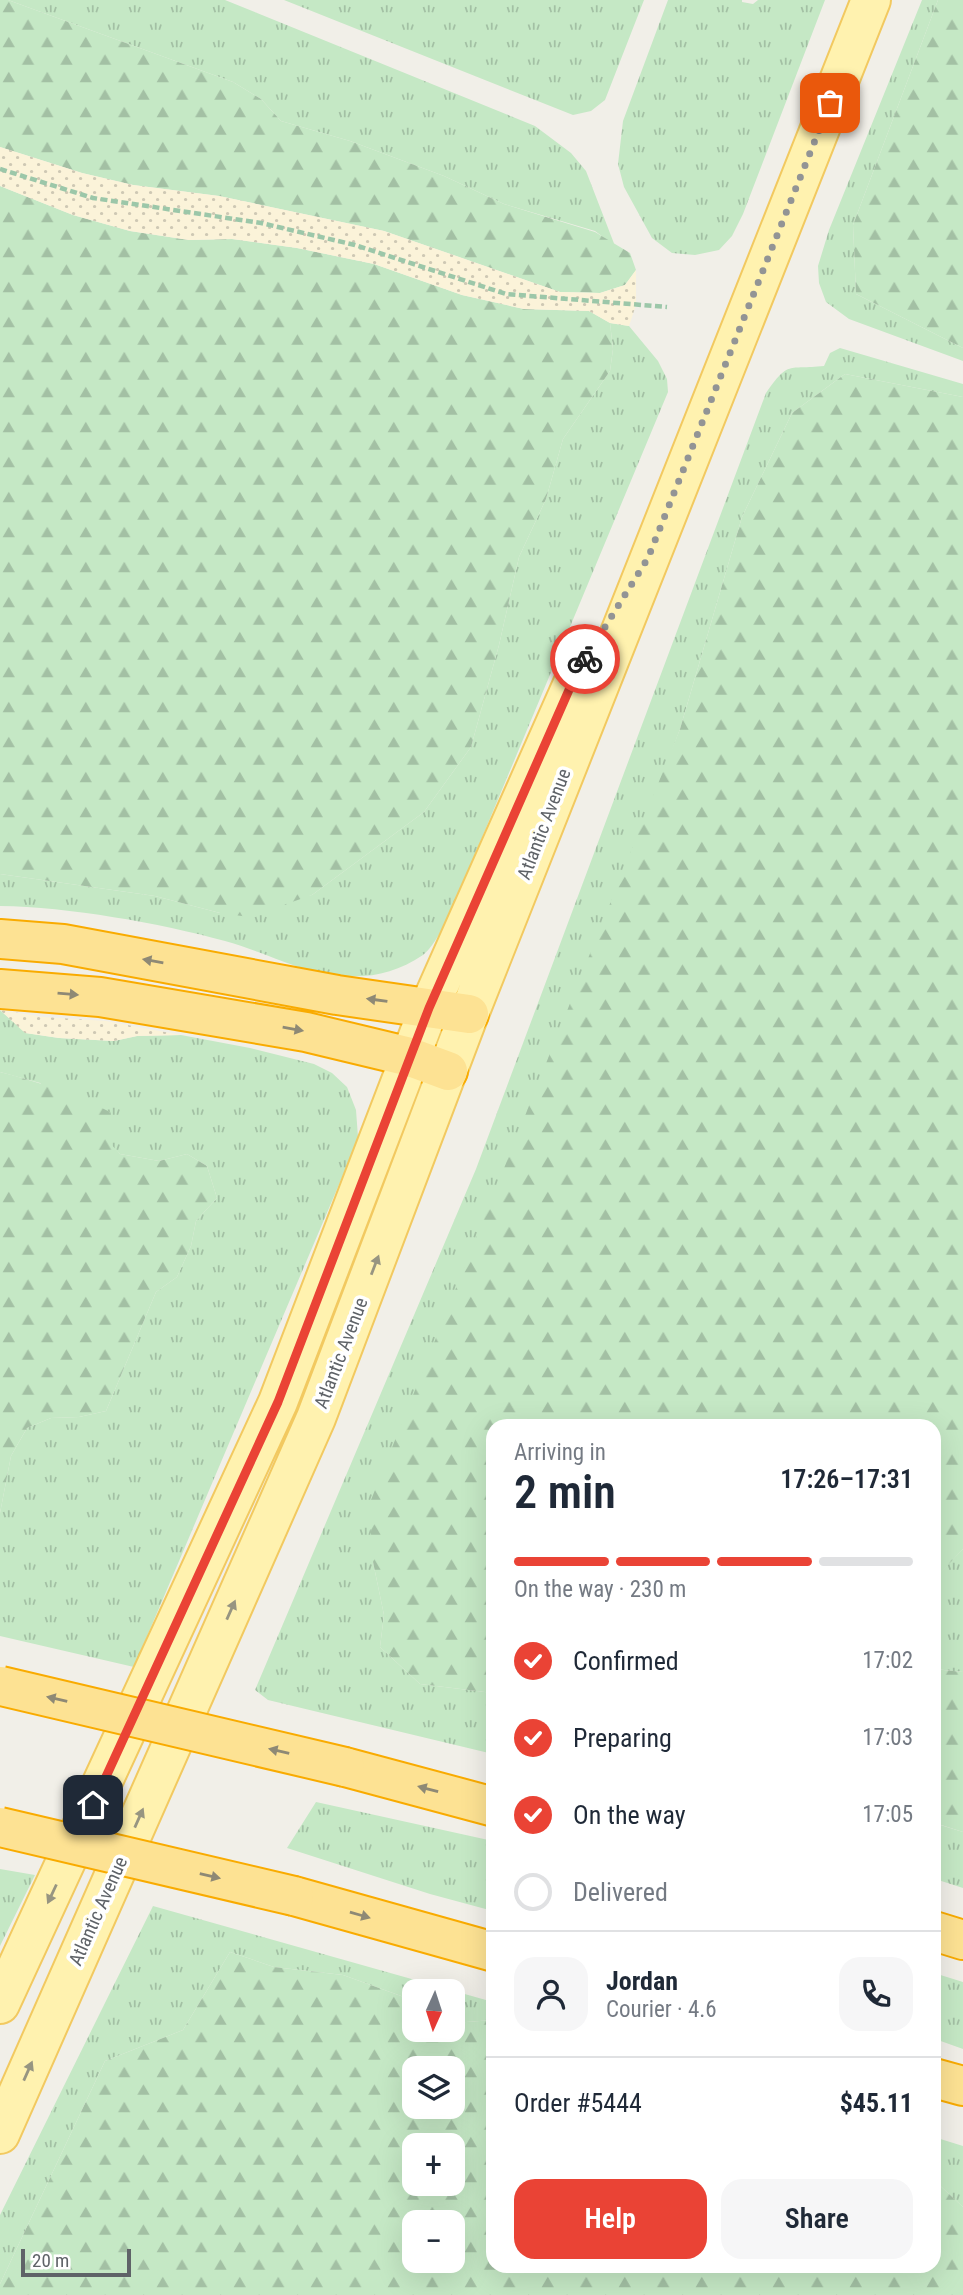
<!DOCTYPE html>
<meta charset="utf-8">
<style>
:root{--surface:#fff;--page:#f6f6f7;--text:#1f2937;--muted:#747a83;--line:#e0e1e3;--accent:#ea4335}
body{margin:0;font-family:"Roboto Condensed",sans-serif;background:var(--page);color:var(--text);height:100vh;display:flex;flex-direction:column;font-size:26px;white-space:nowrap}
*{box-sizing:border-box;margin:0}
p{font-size:23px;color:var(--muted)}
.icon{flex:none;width:38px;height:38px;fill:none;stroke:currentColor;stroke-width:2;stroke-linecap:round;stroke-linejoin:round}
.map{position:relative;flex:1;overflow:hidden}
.sheet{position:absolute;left:486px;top:1419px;width:455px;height:854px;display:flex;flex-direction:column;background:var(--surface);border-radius:21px;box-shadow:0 7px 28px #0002}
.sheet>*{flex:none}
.needle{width:46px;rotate:183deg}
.buttons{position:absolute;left:402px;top:1979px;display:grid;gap:14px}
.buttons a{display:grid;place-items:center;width:63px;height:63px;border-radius:14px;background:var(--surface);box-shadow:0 7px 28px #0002;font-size:35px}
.scale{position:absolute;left:21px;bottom:18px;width:110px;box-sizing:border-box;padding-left:7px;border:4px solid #5f6368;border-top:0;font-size:19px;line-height:24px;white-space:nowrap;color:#5f6368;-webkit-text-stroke:5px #fff;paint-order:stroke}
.pin{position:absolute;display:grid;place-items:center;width:60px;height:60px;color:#fff;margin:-30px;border-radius:14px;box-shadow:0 4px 10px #0006}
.courier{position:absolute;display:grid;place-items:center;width:70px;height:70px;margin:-35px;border:5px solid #ea4335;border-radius:50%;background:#fff;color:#222;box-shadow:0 2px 9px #0007}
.summary em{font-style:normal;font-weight:600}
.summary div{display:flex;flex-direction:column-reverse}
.summary{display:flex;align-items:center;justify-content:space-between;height:119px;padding:0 28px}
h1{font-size:46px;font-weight:600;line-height:52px}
.bar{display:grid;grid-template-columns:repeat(4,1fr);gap:10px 7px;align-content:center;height:84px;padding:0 28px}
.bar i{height:9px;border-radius:5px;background:var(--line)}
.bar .active{background:var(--accent)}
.bar p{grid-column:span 4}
.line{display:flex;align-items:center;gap:18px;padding:0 28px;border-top:2px solid var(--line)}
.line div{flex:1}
.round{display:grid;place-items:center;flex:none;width:74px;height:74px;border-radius:21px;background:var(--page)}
ol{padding:0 28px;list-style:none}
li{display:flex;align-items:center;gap:21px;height:77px}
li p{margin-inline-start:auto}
li .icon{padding:7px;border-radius:50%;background:var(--accent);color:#fff;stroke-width:4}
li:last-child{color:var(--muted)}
li i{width:38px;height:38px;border:4px solid var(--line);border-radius:50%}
.primary-button{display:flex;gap:14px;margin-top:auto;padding:14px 28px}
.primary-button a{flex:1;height:80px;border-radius:21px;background:var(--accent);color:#fff;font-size:28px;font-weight:600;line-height:80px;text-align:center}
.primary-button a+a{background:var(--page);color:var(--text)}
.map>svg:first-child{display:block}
.grass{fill:url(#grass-tufts)}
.forest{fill:url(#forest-firs);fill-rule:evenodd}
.sand{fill:url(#sand-dots)}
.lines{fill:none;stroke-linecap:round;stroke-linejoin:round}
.major-casing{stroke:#f2c960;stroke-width:42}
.highway-casing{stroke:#f9ab00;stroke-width:42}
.path{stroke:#9cc7a9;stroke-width:4.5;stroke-dasharray:7 3.5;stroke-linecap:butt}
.major{stroke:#fff2af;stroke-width:38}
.highway{stroke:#fde293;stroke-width:38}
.highway-bridge-casing{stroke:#f9ab00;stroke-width:42;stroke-linecap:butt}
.highway-bridge{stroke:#fde293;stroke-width:38}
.oneway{fill:#8e8975}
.oneway2{fill:#979581}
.done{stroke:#929495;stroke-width:7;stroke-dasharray:0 12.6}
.route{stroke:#ea4335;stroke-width:9}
.labels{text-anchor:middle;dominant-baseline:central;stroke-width:7;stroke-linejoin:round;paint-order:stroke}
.street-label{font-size:19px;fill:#5f6368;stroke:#fff}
</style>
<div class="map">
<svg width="963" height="2295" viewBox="0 0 963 2295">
<defs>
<pattern id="grass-tufts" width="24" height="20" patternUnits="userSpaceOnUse" patternTransform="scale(1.75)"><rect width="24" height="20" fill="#c5e8c5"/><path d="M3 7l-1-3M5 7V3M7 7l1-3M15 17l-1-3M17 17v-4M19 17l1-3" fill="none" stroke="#a3c0a4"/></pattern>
<pattern id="forest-firs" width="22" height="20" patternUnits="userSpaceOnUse" patternTransform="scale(1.75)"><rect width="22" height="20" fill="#c5e8c5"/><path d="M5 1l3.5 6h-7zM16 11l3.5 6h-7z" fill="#a3c0a4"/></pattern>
<pattern id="sand-dots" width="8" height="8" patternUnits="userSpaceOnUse" patternTransform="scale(1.75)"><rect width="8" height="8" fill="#fbf3d9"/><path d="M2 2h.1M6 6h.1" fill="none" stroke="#cec8b4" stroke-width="1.8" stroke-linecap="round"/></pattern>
</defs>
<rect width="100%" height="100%" fill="#f1efe8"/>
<!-- grass -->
<path class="grass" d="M8,0h217l310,126 36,27 15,18 29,75 -20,-15 -91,-27 -60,-28 -94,-35 -69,-20 -20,-22 -28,-17z
M284,0h360l-39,100 -14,11 -18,4z
M668,0h74v2l11,2 5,-4h67l-82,214 -11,22 -13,14 -24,5 -23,-2 -20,-15 -28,-51 -6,-23 5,-43z
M922,0h16l-85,225 3,69 107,54v13l-114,-42 -23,-17 -7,-19 -1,-17 11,-36z
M610,323l19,3 29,35 9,18 1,13 -202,484c-8,20 -27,67 -43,79 -26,17 -49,23 -81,21 -41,-3 -77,-24 -117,-35 -66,-18 -156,-34 -225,-35v-32l155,22 65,17 92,-18 112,-83 47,-65 28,-102 20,-88 27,-58 17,-60 47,-68 3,-22z
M840,348l123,36v13l-118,-23 -53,39 -50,104 -62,212 -307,833 11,53 -4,32 40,37 73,9v61l-225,-54 -13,-10 221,-521 290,-776c23,-33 21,-23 58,-27l6,-13z
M0,1010l26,23 33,5 55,3 23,-5 44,-1 69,13 64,16 18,9 15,14 9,23 2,27 -12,31 -212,499 -134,-31v-123l11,-57 16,-28 24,-10 28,-1 27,-6 50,-119 21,-15 14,-31 5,-25 21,-23 -10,-32 -20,-12 -28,7 -39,-7 -80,-71 -40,-11z
M963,1549v123l-28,-3 -1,-90z
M316,1802l177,39v70l-63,-17 -143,-46z
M934,1823l29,9v56l-28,-9z
M0,1869l35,6 -35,71z
M153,1906l340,96v18l-40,3v-31h-38v9l-72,-26 -69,-8 -44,-15 -47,78 -78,31 -105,223v-69z
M934,1973l29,9v67l-28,-10z
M934,2137l29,9v61l-28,-26z"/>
<!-- forest -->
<path class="forest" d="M0,0h8l225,82 28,17 20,22 69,20 94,35 60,28 91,28 35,21 6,17 -11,15 -25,8 -40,-1 -176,-61 -165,-35 -86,-11 -51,-12 -82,-26z
M938,0h25v348l-107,-54 -3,-69z
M0,186l73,29 57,16 59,9 43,-1 65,9 77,16 88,31 62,14 65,2 21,12 3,26 -3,22 -47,68 -17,60 -27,58 -20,88 -28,102 -47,65 -112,83 -63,22 -29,-4 -65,-17 -155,-22z
M845,374l118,23v1152l-28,30 -1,-153h-440l-1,267 -73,-9 -40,-37 4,-32 -11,-53 -4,-57 311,-776 62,-212 50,-104z
M0,1072c39,10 75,22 110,40l-1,30 11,12 39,7 28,-7 20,12 10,32 -21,23 -5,25 -14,31 -21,15 -50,119 -27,6 -28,1 -24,10 -16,28 -11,57z
M934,1669l29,3v160l-28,-9z
M230,1952l44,15 69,8 72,26v29h38v-7l40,-3 1,246h440l1,-85 28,26v88h-963v-11l105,-223 78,-31zM415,2068h38v39h-38zM415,2146h38v38h-38zM415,2222h38v39h-38z"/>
<!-- sand -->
<path class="sand" d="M0,147l82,26 51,12 86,11 165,35 176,61 40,1 25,-8 11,-15v35l-7,21 -19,-3 -21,-12 -65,-2 -62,-14 -88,-31 -77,-16 -65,-9 -43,1 -59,-9 -57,-16 -73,-29z
M0,1010l44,7 62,4 75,14 -44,1 -23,5 -55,-3 -34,-5z"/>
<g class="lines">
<!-- major casing -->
<g class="major-casing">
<path id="major" d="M0,2004l278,-602 151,-394 150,-338
M0,2134l316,-716 153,-404 402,-1014"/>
</g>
<!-- highway casing -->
<g class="highway-casing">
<path id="highway" d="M0,939l63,5 274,51 132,19
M0,989l100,8 206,35 104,25 38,14
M345,1767l149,40
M294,1896l200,56
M934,1931l29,9
M934,2078l29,8"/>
</g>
<!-- path -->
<path class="path" d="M0,169l93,29 168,25 94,22 151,49 161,13"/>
<!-- major -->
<use href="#major" class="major"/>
<!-- highway -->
<use href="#highway" class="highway"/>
<!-- highway-bridge casing -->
<g class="highway-bridge-casing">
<path id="highway-bridge" d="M1,1686l344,81
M0,1827l294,69"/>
</g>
<!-- highway-bridge -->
<use href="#highway-bridge" class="highway-bridge"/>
</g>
<!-- one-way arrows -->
<defs><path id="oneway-solid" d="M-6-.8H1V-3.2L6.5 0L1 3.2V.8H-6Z" transform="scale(1.75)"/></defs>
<g class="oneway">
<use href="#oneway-solid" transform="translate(153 961) rotate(-170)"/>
<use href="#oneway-solid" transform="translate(68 994) rotate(5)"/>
<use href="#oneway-solid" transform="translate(377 1000) rotate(-172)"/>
<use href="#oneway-solid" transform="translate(293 1029) rotate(10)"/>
<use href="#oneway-solid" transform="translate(57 1699) rotate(-167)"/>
<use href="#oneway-solid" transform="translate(279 1751) rotate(-167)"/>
<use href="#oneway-solid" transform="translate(428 1789) rotate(-165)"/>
<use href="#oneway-solid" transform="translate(210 1876) rotate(13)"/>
<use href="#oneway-solid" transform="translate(360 1915) rotate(16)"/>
</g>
<g class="oneway2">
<use href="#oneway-solid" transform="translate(375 1265) rotate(-69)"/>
<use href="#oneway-solid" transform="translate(231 1610) rotate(-66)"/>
<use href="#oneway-solid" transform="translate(139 1818) rotate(-66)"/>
<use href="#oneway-solid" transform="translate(52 1894) rotate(115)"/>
<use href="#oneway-solid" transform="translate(28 2071) rotate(-66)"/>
</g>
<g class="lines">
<!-- done -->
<path class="done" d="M585,659l63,-101 182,-455"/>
<!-- route -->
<path class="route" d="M93,1805l185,-403 151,-394 147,-334 9,-15"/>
</g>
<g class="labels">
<!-- street labels -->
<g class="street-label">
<text transform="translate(544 824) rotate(-69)">Atlantic Avenue</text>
<text transform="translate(341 1353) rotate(-69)">Atlantic Avenue</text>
<text transform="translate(98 1911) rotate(-66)">Atlantic Avenue</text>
</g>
</g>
</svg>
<div class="buttons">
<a><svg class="needle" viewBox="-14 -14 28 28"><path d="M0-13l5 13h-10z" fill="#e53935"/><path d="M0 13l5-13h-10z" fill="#747a83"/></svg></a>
<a><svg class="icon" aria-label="layers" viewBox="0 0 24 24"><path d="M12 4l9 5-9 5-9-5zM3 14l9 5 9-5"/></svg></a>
<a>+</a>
<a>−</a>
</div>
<div class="scale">20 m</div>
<div class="pin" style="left:830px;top:103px;background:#ea580c"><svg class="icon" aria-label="bag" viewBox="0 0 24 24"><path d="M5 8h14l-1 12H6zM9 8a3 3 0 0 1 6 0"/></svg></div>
<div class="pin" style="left:93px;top:1805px;background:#1f2937"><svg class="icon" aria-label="home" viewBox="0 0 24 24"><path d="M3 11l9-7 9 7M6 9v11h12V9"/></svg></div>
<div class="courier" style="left:585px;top:659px"><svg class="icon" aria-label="bike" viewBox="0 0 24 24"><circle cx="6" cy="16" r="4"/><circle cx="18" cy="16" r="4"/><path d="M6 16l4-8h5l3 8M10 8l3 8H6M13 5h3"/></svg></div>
<section class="sheet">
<div class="summary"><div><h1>2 min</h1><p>Arriving in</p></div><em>17:26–17:31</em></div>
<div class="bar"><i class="active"></i><i class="active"></i><i class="active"></i><i></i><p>On the way · 230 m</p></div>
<ol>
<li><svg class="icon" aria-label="check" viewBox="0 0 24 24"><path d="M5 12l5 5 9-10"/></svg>Confirmed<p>17:02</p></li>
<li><svg class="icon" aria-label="check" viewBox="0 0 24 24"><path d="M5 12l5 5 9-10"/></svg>Preparing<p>17:03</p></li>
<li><svg class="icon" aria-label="check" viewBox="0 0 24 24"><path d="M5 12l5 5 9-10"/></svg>On the way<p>17:05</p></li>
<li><i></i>Delivered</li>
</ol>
<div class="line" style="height:126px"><a class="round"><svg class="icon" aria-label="person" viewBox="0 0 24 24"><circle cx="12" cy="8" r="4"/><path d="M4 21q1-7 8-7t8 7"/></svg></a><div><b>Jordan</b><p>Courier · 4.6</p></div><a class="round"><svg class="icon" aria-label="phone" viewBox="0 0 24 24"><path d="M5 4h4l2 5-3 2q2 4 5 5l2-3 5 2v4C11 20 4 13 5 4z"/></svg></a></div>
<div class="line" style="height:91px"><div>Order #5444</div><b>$45.11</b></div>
<div class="primary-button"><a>Help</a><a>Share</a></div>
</section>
</div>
